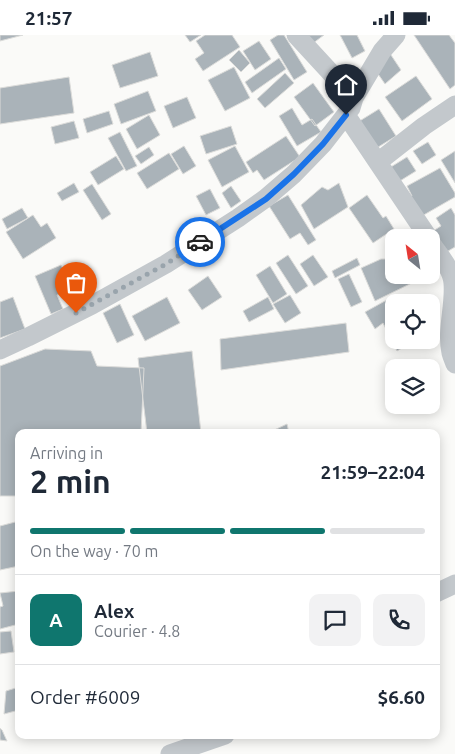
<!DOCTYPE html>
<meta charset="utf-8">
<style>
:root{--surface:#fff;--page:#f2f2f3;--text:#1f2937;--muted:#747a83;--line:#e0e1e3;--accent:#0f766e}
body{margin:0;font-family:Ubuntu,sans-serif;background:var(--page);color:var(--text);height:100vh;display:flex;flex-direction:column;font-size:19px;white-space:nowrap}
*{box-sizing:border-box;margin:0}
p{font-size:16px;color:var(--muted)}
.icon{flex:none;width:28px;height:28px;fill:none;stroke:currentColor;stroke-width:2;stroke-linecap:round;stroke-linejoin:round}
.map{position:relative;flex:1;overflow:hidden}
.sheet{position:absolute;left:15px;top:394px;width:425px;height:310px;display:flex;flex-direction:column;background:var(--surface);border-radius:10px;box-shadow:0 2px 12px #0003}
.sheet>*{flex:none}
.needle{width:32px;rotate:330deg}
.fabs{position:absolute;left:385px;top:194px;display:grid;gap:10px}
.fabs a{display:grid;place-items:center;width:55px;height:55px;border-radius:10px;background:var(--surface);box-shadow:0 2px 12px #0003;font-size:25px}
.pin{position:absolute;display:grid;place-items:center;width:42px;height:42px;color:#fff;margin:-51px -21px;border-radius:50% 50% 50% 0;rotate:-45deg;box-shadow:0 0 5px #0007}
.pin .icon{rotate:45deg}
.courier{position:absolute;display:grid;place-items:center;width:50px;height:50px;margin:-25px;border:4px solid #1a73e8;border-radius:50%;background:#fff;color:#222;box-shadow:0 1px 6px #0007}
.head em{font-style:normal;font-weight:700}
.head div{display:flex;flex-direction:column-reverse}
.head{display:flex;align-items:center;justify-content:space-between;height:85px;padding:0 15px}
h1{font-size:32px;font-weight:700;line-height:38px}
.bar{display:grid;grid-template-columns:repeat(4,1fr);gap:8px 5px;align-content:center;height:60px;padding:0 15px}
.bar i{height:6px;border-radius:4px;background:var(--line)}
.bar .on{background:var(--accent)}
.bar p{grid-column:span 4}
.line{display:flex;align-items:center;gap:12px;padding:0 15px;border-top:1px solid var(--line)}
.line div{flex:1}
.round{display:grid;place-items:center;flex:none;width:52px;height:52px;border-radius:10px;background:var(--page)}
.status{display:flex;justify-content:space-between;align-items:center;height:35px;padding:0 25px;background:var(--surface);direction:ltr}
.status svg{height:14px;fill:currentColor}
.map>svg:first-child{display:block}
.building{fill:#aab3b9;stroke:#dcdcda}
.lines{fill:none;stroke-linecap:round;stroke-linejoin:round}
.minor{stroke:#c3c8cc;stroke-width:19}
.done{stroke:#99a4ac;stroke-width:5;stroke-dasharray:0 9}
.route{stroke:#1a73e8;stroke-width:6}
</style>
<div class="status"><b>21:57</b><svg viewBox="0 0 49 12"><path d="M0 12V9h3v3zM5 12V6h3v6zM10 12V3h3v9zM15 12V0h3v12zM26 1h20v11H26zM47 4h2v5h-2z"/></svg></div>
<div class="map">
<svg width="455" height="719" viewBox="0 0 455 719">
<rect width="100%" height="100%" fill="#fafaf8"/>
<!-- building -->
<path class="building" d="M0,0h23l-23,6z
M185,0h16l-11,7z
M205,0h27l8,12 -37,24 -8,-12 9,-6 -8,-12z
M278,0h6l23,37 -13,8 -24,-40z
M304,0h20l-12,9z
M340,0h17l8,16 -13,7z
M414,0h35l6,8v42l-5,4z
M259,6l12,18 -16,11 -12,-19z
M239,15l11,13 -9,9 -12,-12z
M150,17l8,24 -38,12 -8,-23z
M389,17l12,18 -16,14 -9,-13z
M279,23l7,11 -34,24 -7,-11z
M234,32l16,31 -25,13 -17,-31z
M285,38l9,10 -29,25 -8,-9z
M416,41l16,23 -30,22 -17,-24z
M69,42l5,36 -74,11v-36z
M313,48l21,29 -19,14 -21,-29z
M148,56l8,20 -35,13 -7,-20z
M187,62l9,21 -23,10 -9,-22z
M292,73l10,17 10,-6 9,13 -24,14 -18,-30z
M379,74l17,27 -21,13 -17,-27z
M109,76l4,13 -26,9 -4,-14z
M149,80l11,20 -23,14 -11,-20z
M74,86l5,17 -24,6 -4,-17z
M231,91l6,18 -31,10 -6,-18z
M120,97l17,34 -11,5 -18,-33z
M286,101l14,21 -36,23 -7,-10 -4,3 -7,-11z
M428,107l8,13 -14,9 -9,-13z
M184,111l12,20 -13,8 -12,-20z
M235,111l14,26 -27,15 -14,-27z
M149,112l5,8 -13,9 -6,-8z
M455,116v32l-14,-23z
M169,118l10,16 -32,20 -10,-16z
M116,121l8,13 -26,16 -8,-13z
M407,122l9,14 -21,13 -9,-14z
M440,133l15,25v4l-40,23 -11,-20 8,-4 -5,-10z
M74,148l5,9 -17,9 -5,-8z
M339,148l9,24 -34,22 -13,-24 21,-18 6,3z
M92,149l19,30 -9,6 -19,-30z
M231,151l10,15 -10,7 -9,-15z
M210,154l10,19 -14,7 -10,-19z
M288,160l28,45 -8,5 -8,-12 -10,6 -21,-33z
M367,160l16,23 3,-2 8,13 -21,14 -24,-35z
M22,173l6,10 -21,11 -5,-10z
M451,173l4,7v32l-12,7 -13,-21 11,-7 -5,-8z
M33,180l8,12 6,-4 9,15 -33,21 -17,-27z
M288,220l20,31 -12,8 -20,-31z
M313,220l15,22 -14,9 -14,-22z
M357,223l3,7 -25,13 -3,-7z
M381,224h13v16h29l1,2 -49,24 -14,-33z
M61,230l11,23 -15,7 6,14 -12,5 -16,-38z
M270,231l17,28 -14,9 -17,-28z
M349,239l13,28 -11,5 -13,-28z
M208,241l14,21 -20,13 -14,-20z
M290,260l11,18 -16,10 -12,-19z
M394,261l2,7h-2v37h21l-18,11 -14,-28 -8,6 -10,-17z
M13,262l12,32 -25,9v-36z
M167,262l13,26 -35,18 -13,-25z
M268,262l6,12 -25,13 -6,-11z
M120,269l14,31 -17,8 -14,-30z
M346,288l3,29 -128,18 -1,-31z
M45,314l46,2 6,15 47,2 -3,65h-122v63h-19v-130z
M192,316l9,82h-54l-9,-75z
M287,389l2,9h-21z
M19,486v45l-19,4v-44z
M19,556v33l-19,5v-22l3,-1 -3,-13z
M11,596l3,21 -14,2v-22z
M19,652v23l-15,4 2,-23z
M0,693l2,2 5,11 -7,-1z"/>
<g class="lines">
<!-- minor -->
<path class="minor" d="M296,0l58,63
M346,80l82,122
M378,127l46,-36 31,-21
M431,208c8,12 21,26 22,40 2,23 -7,47 -2,70 1,4 3,8 4,11
M0,315l28,-13 64,-32 74,-41 72,-46 28,-20 28,-24 29,-30 28,-36 3,-10 28,-47 14,-16
M436,558l19,-9
M170,719l55,-19"/>
</g>
<g class="lines">
<!-- done -->
<path class="done" d="M76,278l90,-49 34,-22"/>
<!-- route -->
<path class="route" d="M200,207l66,-43 28,-25 29,-30 23,-29"/>
</g>
</svg>
<div class="fabs">
<a><svg class="needle" viewBox="-14 -14 28 28"><path d="M0-13l5 13h-10z" fill="#e53935"/><path d="M0 13l5-13h-10z" fill="#747a83"/></svg></a>
<a><svg class="icon" aria-label="locate" viewBox="0 0 24 24"><circle cx="12" cy="12" r="6"/><path d="M12 2v4M12 18v4M2 12h4M18 12h4"/></svg></a>
<a><svg class="icon" aria-label="layers" viewBox="0 0 24 24"><path d="M12 4l9 5-9 5-9-5zM3 14l9 5 9-5"/></svg></a>
</div>
<div class="pin" style="left:76px;top:278px;background:#ea580c"><svg class="icon" aria-label="bag" viewBox="0 0 24 24"><path d="M5 8h14l-1 12H6zM9 8a3 3 0 0 1 6 0"/></svg></div>
<div class="pin" style="left:346px;top:80px;background:#1f2937"><svg class="icon" aria-label="home" viewBox="0 0 24 24"><path d="M3 11l9-7 9 7M6 9v11h12V9"/></svg></div>
<div class="courier" style="left:200px;top:207px"><svg class="icon" aria-label="car" viewBox="0 0 24 24"><path d="M5 17H2v-5l4-1 3-4h7l3 4 3 1v5h-3M9 17h6M6 11h13"/><circle cx="7" cy="17" r="2"/><circle cx="17" cy="17" r="2"/></svg></div>
<section class="sheet">
<div class="head"><div><h1>2 min</h1><p>Arriving in</p></div><em>21:59–22:04</em></div>
<div class="bar"><i class="on"></i><i class="on"></i><i class="on"></i><i></i><p>On the way · 70 m</p></div>
<div class="line" style="height:90px"><b class="round" style="background:var(--accent);color:#fff">A</b><div><b>Alex</b><p>Courier · 4.8</p></div><a class="round"><svg class="icon" aria-label="chat" viewBox="0 0 24 24"><path d="M4 5h16v11H9l-5 4z"/></svg></a><a class="round"><svg class="icon" aria-label="phone" viewBox="0 0 24 24"><path d="M5 4h4l2 5-3 2q2 4 5 5l2-3 5 2v4C11 20 4 13 5 4z"/></svg></a></div>
<div class="line" style="height:65px"><div>Order #6009</div><b>$6.60</b></div>
</section>
</div>
